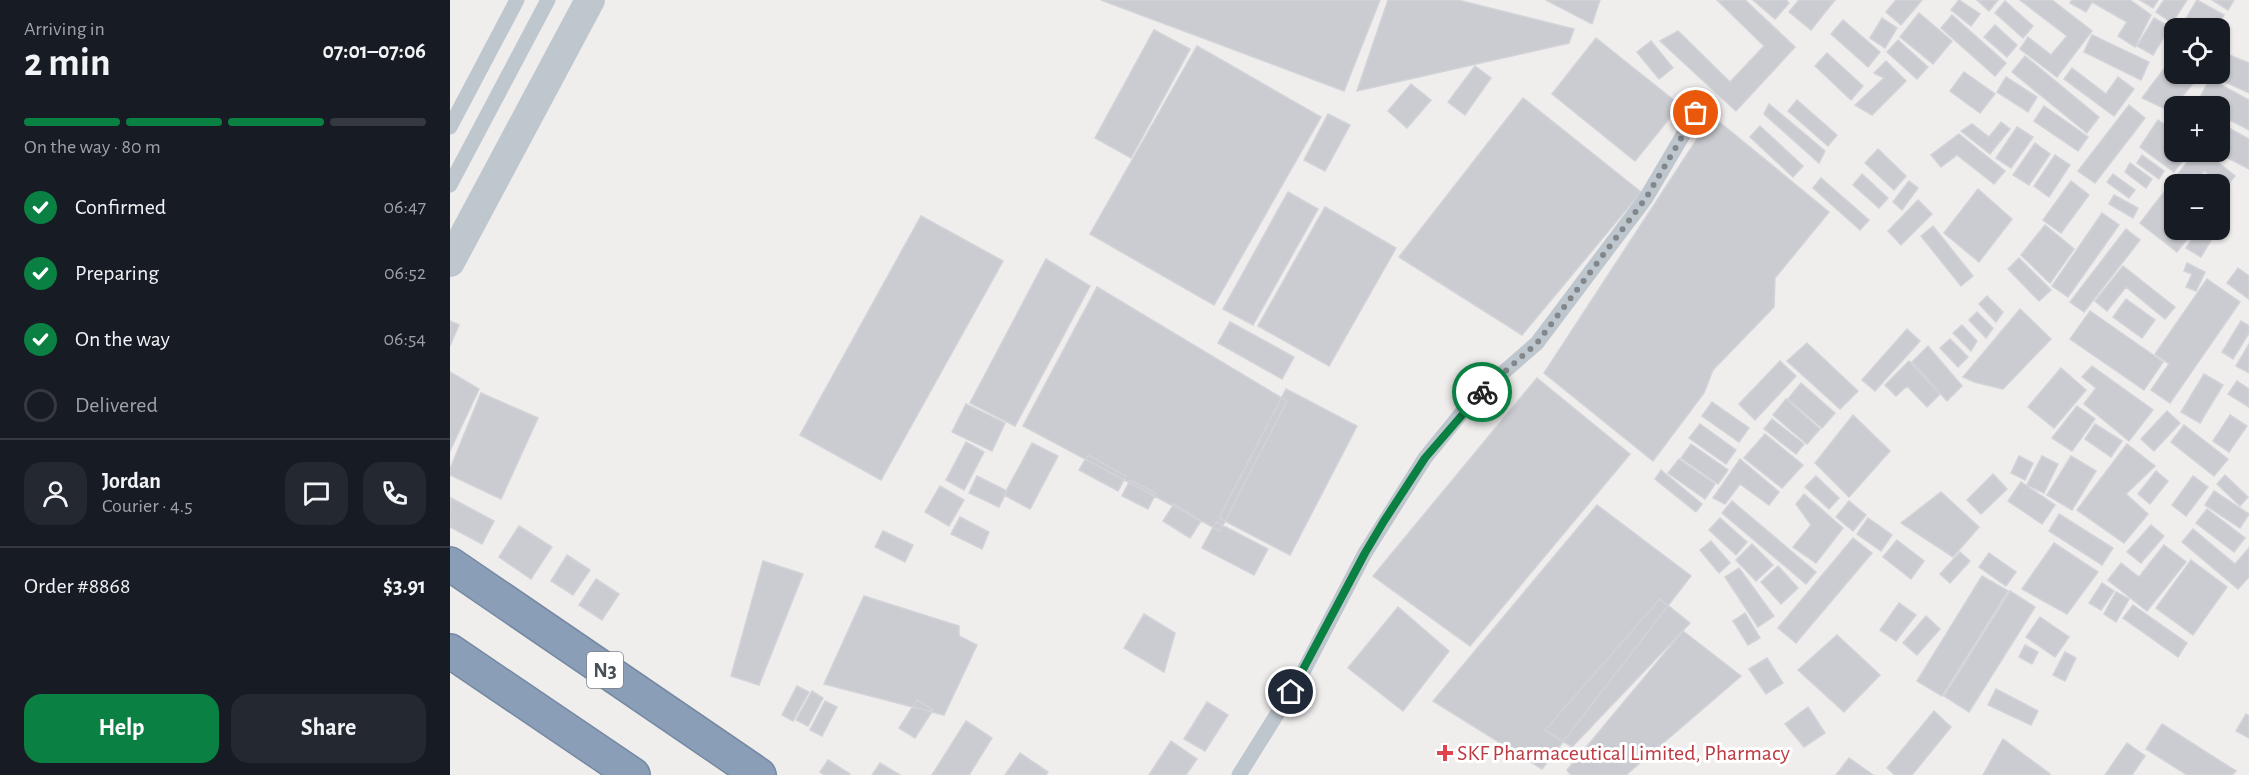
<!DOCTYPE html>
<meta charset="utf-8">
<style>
:root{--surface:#171b24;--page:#242831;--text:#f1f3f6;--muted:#9ea1a6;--line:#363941;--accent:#0b8043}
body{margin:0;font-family:"Alegreya Sans",sans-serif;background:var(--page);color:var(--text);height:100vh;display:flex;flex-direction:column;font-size:22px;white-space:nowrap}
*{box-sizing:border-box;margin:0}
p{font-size:20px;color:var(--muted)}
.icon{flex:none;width:33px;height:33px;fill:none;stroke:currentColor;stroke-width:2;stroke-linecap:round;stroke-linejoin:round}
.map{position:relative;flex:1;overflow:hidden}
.side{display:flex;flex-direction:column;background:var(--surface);width:450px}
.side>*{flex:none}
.buttons{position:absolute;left:1714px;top:18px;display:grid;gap:12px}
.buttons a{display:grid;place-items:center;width:66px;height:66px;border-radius:12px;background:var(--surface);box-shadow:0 2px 4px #0004;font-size:30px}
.pin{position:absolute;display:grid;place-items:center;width:51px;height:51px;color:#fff;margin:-26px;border:3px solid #fff;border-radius:50%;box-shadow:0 2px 6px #0007}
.courier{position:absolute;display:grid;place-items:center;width:60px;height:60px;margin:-30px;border:4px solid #0b8043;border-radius:50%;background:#fff;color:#222;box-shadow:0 2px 8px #0007}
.summary em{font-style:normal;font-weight:700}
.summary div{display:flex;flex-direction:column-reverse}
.summary{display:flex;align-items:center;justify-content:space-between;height:102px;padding:0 24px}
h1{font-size:39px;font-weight:700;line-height:45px}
.bar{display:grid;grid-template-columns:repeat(4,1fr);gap:9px 6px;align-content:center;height:72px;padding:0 24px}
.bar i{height:8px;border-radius:4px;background:var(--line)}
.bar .current{background:var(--accent)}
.bar p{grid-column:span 4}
.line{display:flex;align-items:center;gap:15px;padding:0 24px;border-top:2px solid var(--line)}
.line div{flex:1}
.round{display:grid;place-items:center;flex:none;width:63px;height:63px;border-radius:18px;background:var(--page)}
ol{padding:0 24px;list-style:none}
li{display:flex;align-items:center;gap:18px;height:66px}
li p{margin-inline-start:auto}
li .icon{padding:6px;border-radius:50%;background:var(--accent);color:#fff;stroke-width:4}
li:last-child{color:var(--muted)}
li i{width:33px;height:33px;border:3px solid var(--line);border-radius:50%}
.button{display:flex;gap:12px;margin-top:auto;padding:12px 24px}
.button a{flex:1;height:69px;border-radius:18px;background:var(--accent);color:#fff;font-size:24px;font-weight:700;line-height:69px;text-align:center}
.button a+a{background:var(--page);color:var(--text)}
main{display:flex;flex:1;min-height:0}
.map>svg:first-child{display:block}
.building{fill:#caccd1;stroke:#d2d3d8;stroke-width:1.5}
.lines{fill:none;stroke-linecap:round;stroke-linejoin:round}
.highway-casing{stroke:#7589a3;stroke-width:36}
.lane{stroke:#bfc7ce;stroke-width:15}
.street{stroke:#bfc7ce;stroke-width:30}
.highway{stroke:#8a9eb7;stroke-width:33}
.done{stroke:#82878c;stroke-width:6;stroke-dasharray:0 10.8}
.route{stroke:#0b8043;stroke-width:8}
.health-dot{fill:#e0444e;stroke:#fff;stroke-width:2}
.labels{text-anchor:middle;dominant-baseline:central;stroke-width:6;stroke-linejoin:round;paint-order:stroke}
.shield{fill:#fff;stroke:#7e848a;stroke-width:1.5}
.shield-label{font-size:21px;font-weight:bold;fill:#475058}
.health-label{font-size:22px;fill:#be3a42;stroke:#fff;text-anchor:start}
</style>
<main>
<section class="side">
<div class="summary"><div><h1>2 min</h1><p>Arriving in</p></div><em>07:01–07:06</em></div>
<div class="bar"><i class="current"></i><i class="current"></i><i class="current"></i><i></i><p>On the way · 80 m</p></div>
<ol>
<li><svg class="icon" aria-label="check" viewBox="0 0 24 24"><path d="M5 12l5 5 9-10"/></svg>Confirmed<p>06:47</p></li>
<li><svg class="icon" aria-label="check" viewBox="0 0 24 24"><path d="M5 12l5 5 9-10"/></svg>Preparing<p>06:52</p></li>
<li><svg class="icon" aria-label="check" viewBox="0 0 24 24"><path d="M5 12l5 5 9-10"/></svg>On the way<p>06:54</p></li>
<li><i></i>Delivered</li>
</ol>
<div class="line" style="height:108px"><a class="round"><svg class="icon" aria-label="person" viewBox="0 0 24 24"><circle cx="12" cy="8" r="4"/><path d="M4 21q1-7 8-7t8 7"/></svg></a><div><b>Jordan</b><p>Courier · 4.5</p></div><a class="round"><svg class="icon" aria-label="chat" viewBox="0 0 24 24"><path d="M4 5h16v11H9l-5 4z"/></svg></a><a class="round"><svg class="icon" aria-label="phone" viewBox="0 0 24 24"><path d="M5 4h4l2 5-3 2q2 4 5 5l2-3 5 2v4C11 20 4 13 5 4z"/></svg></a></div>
<div class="line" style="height:78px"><div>Order #8868</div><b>$3.91</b></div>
<div class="button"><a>Help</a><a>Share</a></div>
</section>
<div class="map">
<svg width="1799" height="775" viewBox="0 0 1799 775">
<rect width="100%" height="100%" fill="#f0eded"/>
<!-- building -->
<path class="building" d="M651,0h279l-36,91z
M938,0h70l116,29 -5,14 -212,48z
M1096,0h54l-8,24z
M1267,0h28l50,47 -59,64 -76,-70 18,-10 52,51 34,-36z
M1303,0h33l3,3 -14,16z
M1349,0h36l-24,30 -22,-18z
M1446,0h26l-21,25 -15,-13z
M1509,0l21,14 -9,12 -20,-16z
M1527,0h21l-9,11z
M1570,0h32l40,31 -35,46 -37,-28 8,-12 23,18 16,-19z
M1622,0h58l21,15 -16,32 -17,-11 9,-14 -35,-20 -6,10 -16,-9z
M1690,0h18l-5,8z
M1714,0h23l-15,23 -16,-11z
M1747,0l27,15 -8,13h-29l-5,-3z
M1762,0h22l-6,10z
M1555,1l28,25 -10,12 -28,-25z
M1469,13l33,28 -19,23 -33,-27z
M1502,15l54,48 -11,13 -54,-48z
M1432,18l15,10 -12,20 -15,-10z
M1704,18l16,9 -17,28 -16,-9z
M1393,20l37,32 -12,15 -37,-33z
M1545,25l22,20 -10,12 -23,-20z
M704,30l36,19 -59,109 -36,-20z
M1642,35l57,27 -8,18 -57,-28z
M1146,38l84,67 -45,56 -83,-67z
M1448,40l30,27 -11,12 -30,-27z
M1201,41l22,27 -14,11 -22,-27z
M747,46l124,71 -107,188 -124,-71z
M1770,51l29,12v30l-41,-19h12z
M1377,53l36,33 -12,14 -36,-34z
M1725,54v20h26l-31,37 -28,-13z
M1575,56l74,61 -12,16 -75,-61z
M1436,61l20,20 -34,34 -17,-10 29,-27 -10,-5z
M1025,66l16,12 -26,37 -17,-13z
M1622,68l34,26 12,-17 16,12 -20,27 -50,-37z
M1514,72l31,22 -15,19 -30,-22z
M1556,77l31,20 -9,15 -31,-20z
M1760,79l39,21v30l-29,-15v-9h-16l-7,-3z
M961,84l20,16 -24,28 -19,-17z
M1073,98l118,94 -119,143 -123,-78z
M1347,100l40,35 -9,11 -40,-35z
M1319,104l56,47 -6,12 -55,-49z
M1679,105l16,13 -50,65 -17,-12z
M1594,106l44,31 -10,14 -44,-30z
M878,114l22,11 -25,46 -21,-11z
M1262,116l117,96 -54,66 -1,29 -61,63 -9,23 -51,68 -109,-88z
M1708,120l17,12v20h14l-15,20 -34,-25z
M1551,122l9,7 -20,25 -29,-23 11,-7 17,13z
M1770,123l29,16v30l-33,-17h4z
M1310,126l43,40 -10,11 -43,-40z
M1567,127l16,10 -22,31 -15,-10z
M1509,134l46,37 -11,13 -37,-29 -16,12 -10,-12z
M1585,143l15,11 -21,31 -16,-10z
M1428,149l28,27 -12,14 -29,-27z
M1745,152h10l30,24 -9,12 -22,-17 -11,13h-18v24l-9,12 9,10 13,8 -11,14 -37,-29z
M1605,155l15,10 -21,32 -15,-11z
M1692,155l22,16 -5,8 -22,-16z
M1680,163l22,16 -6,9 -21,-16z
M1412,174l26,24 -9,10 -26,-23z
M1663,174l22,16 -6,8 -22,-16z
M1371,178l48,42 -9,10 -47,-42z
M1459,181l9,7 -16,22 -9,-8z
M1621,181l18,14 -28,38 -18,-13z
M1528,189l34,30 -33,43 -35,-29z
M838,192l30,17 -65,116 -30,-16z
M1664,195l24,13 -5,10 -24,-14z
M1468,200l14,14 -31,31 -13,-14z
M875,207l71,41 -67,118 -71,-40z
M1652,213l17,12 -51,72 -16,-11z
M471,216l82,45 -122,219 -81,-45z
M1595,225l29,24 -24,34 -29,-28z
M1483,226l40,50 -12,10 -40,-50z
M1676,229l14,11 -56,72 -14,-10z
M1748,230h19l-16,27 -15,-9z
M1569,258l32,32 -12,11 -31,-32z
M596,259l44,27 -75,140 -45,-23z
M1737,263l18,9 -9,19 -10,-4 6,-13 -8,-3z
M1673,266l52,41 -10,12 -39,-32 -19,24 -12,-10z
M1788,268l11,8v23l-22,-16z
M1757,279l33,23 -70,101 -19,-13 18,-26 -14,-10z
M647,287l190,114 -67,130 -197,-105z
M1537,296l16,16 -7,10 -17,-18z
M1676,299l29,21 -13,18 -29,-21z
M1570,309l31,30 -48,50 -29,-7 -11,-5z
M1640,311l73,51 -19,28 -74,-51z
M1527,312l16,16 -7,10 -17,-18z
M0,321l9,4 -9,21z
M1791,321l8,5v7l-16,26 -11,-7z
M780,322l64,35 -12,22 -64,-36z
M1512,325l15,16 -6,10 -18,-18z
M1457,329l13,12 -45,50 -13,-11z
M1500,339l18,18 -10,10 -18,-19z
M1357,343l51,48 -18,18 -53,-48z
M1799,344v29l-13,-7z
M1478,346l34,40 -15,15 -35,-39z
M1330,361l16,15 -41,44 -16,-16z
M1459,361l31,33 -13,13 -20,-21 -11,10 -11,-11z
M1642,366l61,44 -24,31 -45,-37 12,-16 -14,-11z
M1611,368l25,22 -32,38 -26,-21z
M0,372l29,17 -29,62z
M1754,374l19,11 -23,38 -19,-11z
M1087,378l93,76 -160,192 -97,-70z
M1787,381l12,8v18l-21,-13z
M1351,383l34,30 -13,15 -34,-29z
M836,389l71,37 -67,129 -71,-37z
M31,393l57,25 -37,81 -51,-24v-6z
M1336,399l34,30 -13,15 -34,-29z
M1262,402l37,26 -10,14 -37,-26z
M516,404l39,19 -13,28 -40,-19z
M1627,406l18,13 -23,32 -20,-13z
M1717,411l13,12 -26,28 -13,-12z
M1403,415l37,36 -41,46 -34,-34z
M1780,415l17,11 -18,26 -16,-11z
M1322,419l32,25 -8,10 -32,-25z
M1250,424l36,26 -10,14 -37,-26z
M1645,424l27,17 -11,16 -26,-18z
M1734,425l44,34 -14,17 -43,-34z
M1315,434l38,31 -21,23 -38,-30z
M516,442l18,10 -20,38 -18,-10z
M582,443l26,13 -28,53 -26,-14z
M1241,444l37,26 -10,14 -37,-26z
M1677,444l28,22 -29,28 22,20 -24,29 -47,-33z
M638,455l38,21 -8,15 -39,-21z
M1569,456l14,7 -8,17 -14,-7z
M1592,456l16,8 -14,29 -17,-8z
M1621,456l25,15 -24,39 -25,-15z
M1229,459l36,25 -10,15 -37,-26z
M1290,459l39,33 -10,13 -29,-21 -15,20 -12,-6z
M1211,470l41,34 -6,8 -41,-33z
M1706,471l12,10 -18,23 -12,-10z
M1543,474l14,15 -26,25 -14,-14z
M1775,475l23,22 -8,9 -23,-22z
M527,476l30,15 -8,16 -30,-14z
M1366,476l23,22 -10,11 -24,-22z
M1743,476l15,11 -22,29 -14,-11z
M680,480l26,13 -8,16 -26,-13z
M1571,482l34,23 -13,19 -34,-23z
M490,486l24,14 -15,26 -24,-14z
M1764,491l35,23 -9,14 -35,-23z
M1491,492l38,35 -26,30 -52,-34z
M1354,494l39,34 -27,35 -23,-16 18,-22 -15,-21z
M1,498l43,23 -12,23 -32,-17z
M1282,501l84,71 -10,12 -84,-71z
M1399,501l17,14 -13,16 -17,-14z
M724,504l27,17 -11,17 -27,-17z
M1147,505l94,71 -149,193 -109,-68z
M1757,509l38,29 -11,14 -38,-29z
M1609,514l54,34 -11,17 -53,-34z
M510,517l29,15 -7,17 -31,-15z
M1270,518l27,24 -11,13 -27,-25z
M1418,518l24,17 -11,16 -24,-17z
M766,522l52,27 -14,26 -52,-27z
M1701,525l13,11 -23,27 -14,-11z
M69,526l33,21 -21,32 -32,-22z
M1743,529l42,35 14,-16v29l-11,12 -56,-47z
M433,531l30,14 -8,17 -30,-15z
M1403,538l19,15 -76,90 -18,-15z
M1447,540l27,21 -13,18 -28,-22z
M1261,541l19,22 -11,10 -19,-23z
M1604,543l44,29 -31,42 -45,-25z
M1302,544l21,21 -17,16 -20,-21z
M1714,545l22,17 -39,49 -39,-31 13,-17 18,14z
M1510,552l10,9 -20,22 -10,-9z
M1539,553l27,19 -10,14 -27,-19z
M117,555l23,15 -17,25 -22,-14z
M1741,560l36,27 -34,48 -37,-27z
M313,561l40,13 -44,111 -28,-9z
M1328,566l20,22 -17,16 -20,-22z
M1289,568l35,48 -16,11 -33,-50z
M1532,576l26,15 -66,105 -25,-15z
M146,579l23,15 -17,26 -23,-15z
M1652,583l12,8 -13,19 -12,-7z
M1560,591l25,16 -66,105 -25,-16z
M1666,592l13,7 -13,23 -12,-8z
M414,596l95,30v10l18,9 -33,70 -120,-31z
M1210,599l30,24 -118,124 -27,-17z
M1449,603l17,12 -20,26 -16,-11z
M1683,605l54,38 -9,14 -55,-39z
M948,607l51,44 -46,60 -55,-43z
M1295,613l15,25 -12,7 -15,-24z
M694,614l31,19 -11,39 -40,-24z
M1476,616l14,13 -23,26 -14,-12z
M1590,617l29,20 -14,20 -29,-20z
M1233,631l58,45 -115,99h-55l-4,-5z
M1387,635l43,40 -36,37 -46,-42z
M1575,645l13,7 -6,12 -13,-7z
M1615,652l11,6 -11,23 -12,-6z
M1317,658l16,25 -17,11 -17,-25z
M347,686l12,6 -16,29 -11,-6z
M1546,689l42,22 -7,14 -43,-20z
M362,691l11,7 -15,28 -12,-6z
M467,700l16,10 -18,28 -16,-10z
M375,701l12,6 -15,29 -12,-6z
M757,702l21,13 -23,36 -21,-12z
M1358,707l17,26 -21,14 -19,-23z
M1484,711l17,16 -39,48h-17l-8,-7z
M1796,714l3,2v22l-13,-7z
M516,721l26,17 -23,37h-37z
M1712,724l74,47 -4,4h-45l-41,-26z
M1553,739l47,35v1h-67z
M721,741l26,18 -11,16h-37z
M1677,743l18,13 -13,19h-27z
M570,753l28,19 -2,3h-41z
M1399,758l24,17h-37z
M378,760l22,14 -1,1h-24l-5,-3z
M430,763l20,12h-28z"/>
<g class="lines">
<!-- highway casing -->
<g class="highway-casing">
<path id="highway" d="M0,564l309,211
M0,651l183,124"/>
</g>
<!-- lane -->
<path class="lane" d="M0,127l67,-127
M0,185l98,-185
M789,775l63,-101 63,-121 60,-95 48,-59 64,-56 109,-145 50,-85"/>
<!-- street -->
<path class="street" d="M0,262l140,-262"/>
<!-- highway -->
<use href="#highway" class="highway"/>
</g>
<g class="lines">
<!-- done -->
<path class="done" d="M1032,392l55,-49 109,-145 50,-85"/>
<!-- route -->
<path class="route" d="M841,692l74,-139 19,-32 41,-63 57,-66"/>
</g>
<!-- markers -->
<path class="health-dot" d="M992 744h6v6h6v6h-6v6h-6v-6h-6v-6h6z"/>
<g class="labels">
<!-- shield labels -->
<rect class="shield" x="137" y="652" width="36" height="36" rx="4.5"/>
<g class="shield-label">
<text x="155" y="670">N3</text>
</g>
<!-- health labels -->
<g class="health-label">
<text x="1007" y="753">SKF Pharmaceutical Limited, Pharmacy</text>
</g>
</g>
</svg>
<div class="buttons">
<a><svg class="icon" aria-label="locate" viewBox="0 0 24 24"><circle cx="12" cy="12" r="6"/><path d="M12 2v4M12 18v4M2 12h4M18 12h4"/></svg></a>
<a>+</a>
<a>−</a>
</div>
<div class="pin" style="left:1246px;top:113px;background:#ea580c"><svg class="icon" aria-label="bag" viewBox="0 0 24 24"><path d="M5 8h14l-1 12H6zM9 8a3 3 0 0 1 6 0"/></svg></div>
<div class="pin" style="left:841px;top:692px;background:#1f2937"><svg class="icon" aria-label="home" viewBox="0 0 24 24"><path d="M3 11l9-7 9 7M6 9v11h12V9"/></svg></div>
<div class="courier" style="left:1032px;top:392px"><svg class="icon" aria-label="bike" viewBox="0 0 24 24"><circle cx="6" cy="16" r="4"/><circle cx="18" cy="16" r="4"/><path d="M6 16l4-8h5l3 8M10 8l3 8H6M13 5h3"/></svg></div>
</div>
</main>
